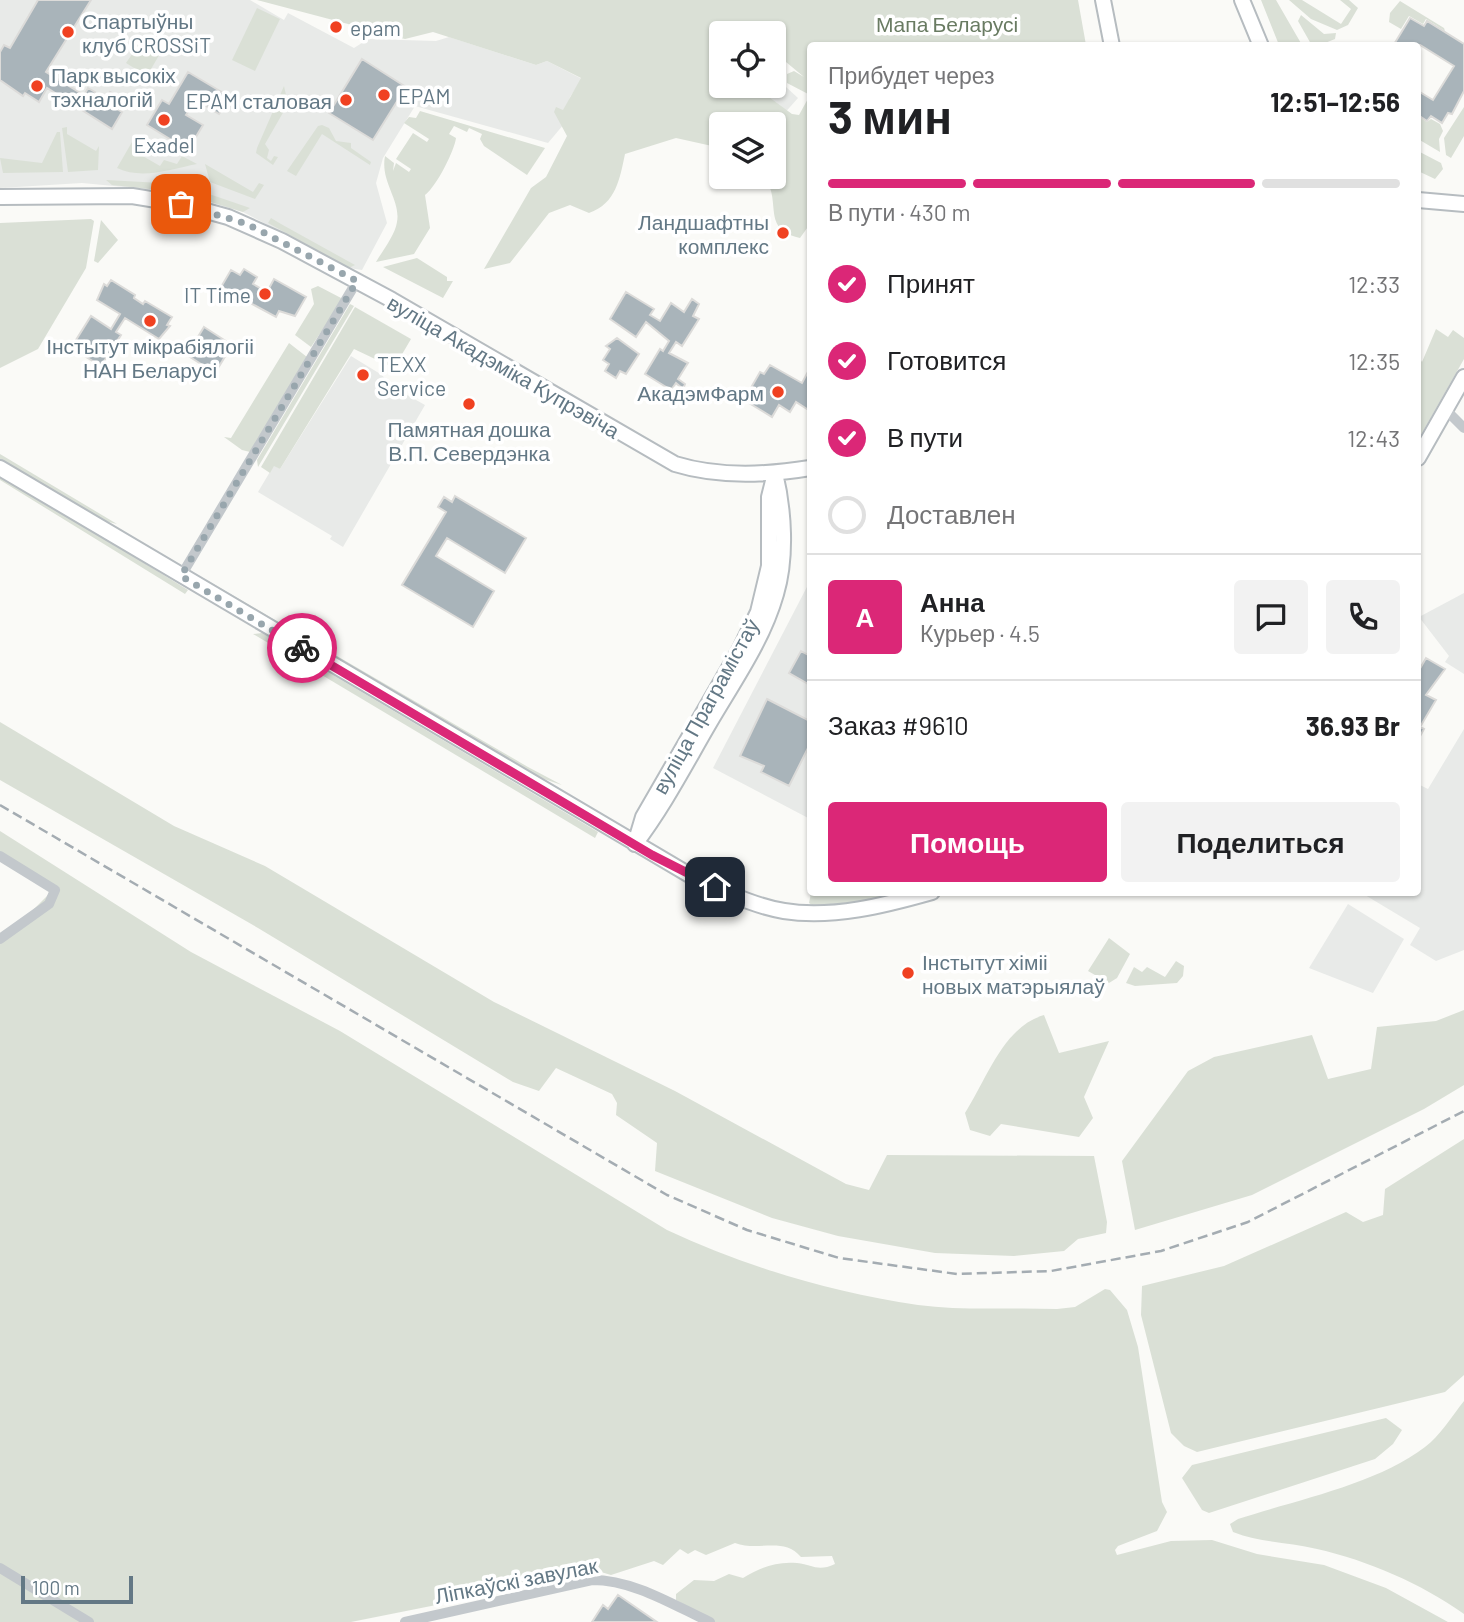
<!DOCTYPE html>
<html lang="ru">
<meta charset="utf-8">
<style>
:root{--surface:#fff;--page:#f2f2f2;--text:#202124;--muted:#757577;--line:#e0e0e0;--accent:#db2777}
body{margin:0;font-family:Barlow,sans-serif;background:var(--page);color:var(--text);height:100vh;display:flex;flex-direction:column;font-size:26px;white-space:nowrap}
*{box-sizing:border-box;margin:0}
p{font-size:23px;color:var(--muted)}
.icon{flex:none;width:38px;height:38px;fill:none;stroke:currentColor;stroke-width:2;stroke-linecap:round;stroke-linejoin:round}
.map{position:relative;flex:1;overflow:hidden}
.side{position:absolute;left:807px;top:42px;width:614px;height:854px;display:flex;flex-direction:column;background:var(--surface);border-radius:7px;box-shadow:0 2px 5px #0004}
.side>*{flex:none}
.buttons{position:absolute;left:709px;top:21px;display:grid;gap:14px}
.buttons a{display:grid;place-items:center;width:77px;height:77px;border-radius:7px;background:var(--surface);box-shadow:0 2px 5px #0004;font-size:35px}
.scale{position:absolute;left:21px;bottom:18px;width:112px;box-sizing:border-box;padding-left:7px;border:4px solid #637885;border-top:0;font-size:19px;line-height:24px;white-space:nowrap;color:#637885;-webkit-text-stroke:5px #fff;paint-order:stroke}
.pin{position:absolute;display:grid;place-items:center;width:60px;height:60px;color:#fff;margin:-30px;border-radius:14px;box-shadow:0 4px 10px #0006}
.courier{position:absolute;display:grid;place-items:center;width:70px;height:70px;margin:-35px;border:5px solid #db2777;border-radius:50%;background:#fff;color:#222;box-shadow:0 2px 9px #0007}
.summary em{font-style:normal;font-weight:700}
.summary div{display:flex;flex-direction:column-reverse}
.summary{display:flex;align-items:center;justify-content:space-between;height:119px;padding:0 21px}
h1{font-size:46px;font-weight:700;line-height:52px}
.bar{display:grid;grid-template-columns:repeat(4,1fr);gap:10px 7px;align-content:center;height:84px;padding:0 21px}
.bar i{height:9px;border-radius:5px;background:var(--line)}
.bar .selected{background:var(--accent)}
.bar p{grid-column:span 4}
.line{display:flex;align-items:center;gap:18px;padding:0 21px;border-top:2px solid var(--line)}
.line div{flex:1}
.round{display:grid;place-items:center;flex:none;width:74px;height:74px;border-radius:7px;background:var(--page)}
ol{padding:0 21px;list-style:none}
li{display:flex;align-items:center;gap:21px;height:77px}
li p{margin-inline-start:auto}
li .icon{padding:7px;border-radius:50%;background:var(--accent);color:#fff;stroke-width:4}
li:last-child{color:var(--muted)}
li i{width:38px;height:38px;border:4px solid var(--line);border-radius:50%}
.cta{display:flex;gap:14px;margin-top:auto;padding:14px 21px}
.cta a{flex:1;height:80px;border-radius:7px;background:var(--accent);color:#fff;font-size:28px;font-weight:700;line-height:80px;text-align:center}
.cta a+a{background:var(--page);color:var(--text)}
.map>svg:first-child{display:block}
.built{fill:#e8eae8}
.green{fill:#dae0d6;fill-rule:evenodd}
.building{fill:#a9b4ba;stroke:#dcdbd9;stroke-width:2}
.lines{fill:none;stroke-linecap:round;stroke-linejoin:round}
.major-casing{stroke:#b6bcc0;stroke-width:18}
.minor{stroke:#c3c8cc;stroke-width:10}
.major{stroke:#fff;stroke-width:14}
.rail{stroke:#a4acb2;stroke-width:2.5;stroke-dasharray:10 5;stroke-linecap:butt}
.done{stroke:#98a6ad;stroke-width:7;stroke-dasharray:0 12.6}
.route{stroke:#db2777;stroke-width:9}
.poi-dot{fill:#f04121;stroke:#fff;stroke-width:2.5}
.labels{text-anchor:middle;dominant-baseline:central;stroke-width:7;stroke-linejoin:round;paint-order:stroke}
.poi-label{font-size:21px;fill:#637885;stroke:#fff;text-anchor:start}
.park-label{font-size:21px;fill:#697b62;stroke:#fff}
.street-label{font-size:21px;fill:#637885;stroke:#fff}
</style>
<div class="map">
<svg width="1464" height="1622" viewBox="0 0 1464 1622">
<rect width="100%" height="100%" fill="#fafaf7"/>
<!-- built -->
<path class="built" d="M0,0h250l34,20 4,-7 66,35 14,-9 68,2 13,-4 87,28 11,-4 35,18 -12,18 -6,27 -16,19 -133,-37 -32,52 -7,25 11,40 -25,47 -13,-2 -106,-56 -65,-20 -96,-9 -82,5z
M774,76l24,22 -24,27 -22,-39h22z
M351,356l31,19 9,11 34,19 -82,142 -13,-8 2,-3 -74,-44 16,-27 6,4z
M810,581v238l-97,-51z
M1464,593v81l-19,-12 4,-6 -30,-39z
M1464,729v221l-28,11 -26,-16 10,-17 -55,-33 53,-3v-108l10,5z
M1348,904l56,35 -31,54 -64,-25z"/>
<!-- green -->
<path class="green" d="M257,0h821l8,45 -276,1v178l-10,14c-40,-9 -17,-37 -36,-61h10v-53h-53v24l-45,-10 -51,16c-5,24 -9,50 -36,59l-19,-8 -21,8 -39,50 -26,6 47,-81 15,-11 21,-41 -13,-24 2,-5 7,3 18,-32 -34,-17 -11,4 -103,-33 -28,7zM735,31l39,2v19l30,25 -10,-6 -7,3v9l23,12 -11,20 -7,-1 -38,-28h-33v-53h16z
M1261,0h15l26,45h-23z
M1289,0h13l39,24 10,-15 -11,-9h9l9,8 -10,17 -11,5 -26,-11z
M1400,1l44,27 1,3 -19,-12 -3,5 -14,-8 -8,13 -12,-7 1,-9z
M257,8l23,11 -25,52 -23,-11z
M1301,15l23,19 12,-1 -1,6 -15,6 -9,-1 -13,-23z
M145,35l20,10 -18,31 -21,-13z
M284,86l4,18 -23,40 4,6 -2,8 4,3 3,-5 4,1 -5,8 -17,-12 1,-5z
M1464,107v29l-13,22 -5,-3 -2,-17z
M420,111l125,37 -18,27 -43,-29 -4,-7 2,-5 -13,-6 -2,4 -13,-6 -5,8 7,4c-1,11 -19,48 -31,57l5,33 -16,26 -38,8c7,-12 19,-27 21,-40 4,-22 -17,-40 -12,-66l9,7 -1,8 3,-8 13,9 2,-3 -15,-10 17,-26 14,9 2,-3 -25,-16 5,-6 7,1z
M1418,116l9,6 4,-3 9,5 3,7 -4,8 1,13 -22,-13z
M322,125l7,3 7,13 15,2v5l20,14 -1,3 -48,-31 -26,42 -9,-5 31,-45z
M67,127v7l29,17 3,-5 -1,24 -30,2 -6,-44z
M57,132h3l3,40 -60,1 -3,-15 42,5z
M132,142l5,5 -3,4 26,15 4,-6 13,4 5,-8 15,8c-26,5 -55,16 -80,4z
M1418,151l23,12 2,6 -8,10 -17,-8z
M205,164l48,28 6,-9 5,2 -9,14 -45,-17z
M106,180l74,4 70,24 -7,4 -65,-20 -66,-7z
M271,218l10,6 74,41 -6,3 -81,-45z
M91,219l3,2 -8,47 -48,81 -38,19v-145z
M101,220l17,20 -20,23 -4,-2z
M417,258l30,19v4h6l-10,17 -60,-31z
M318,286l25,13 -32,48 -16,-12 19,-31 -3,-15z
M350,304l4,2 -96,161 -1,-7z
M355,307l56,32 -17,29 -40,-19 -74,120 -6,-3 -4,7 -9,-6z
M1436,329l12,8 5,-7 11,8v21l-46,81v-85l4,7z
M289,343l18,14 -57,95 -8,-2 -18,-13 7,1z
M0,454l117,70 -16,-4 -101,-61z
M0,474l188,116 -3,4 -185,-114z
M203,578l325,189 34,18 -21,-7 -339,-196z
M262,633l336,199 -3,6 -342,-204z
M0,722l174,104 91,40 229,136 181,89 171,93 23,6 18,-35 207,1 13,66 -1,11 -28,6 -14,12 -50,5 -79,-3 -97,-17 -66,-18 -117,-47 2,-28 -41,-28 1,-12 -5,-9 -56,-26 -17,23 -26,-9 -255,-154 -258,-148z
M0,831l191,121 149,79 327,199c80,37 163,62 251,75 45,6 94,2 139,4l18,-2 30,-18 5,1 17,20 11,37 24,155 5,10 -10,19 -39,15 -3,4 2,5 54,-14 41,-1 45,14 67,11 62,23 62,34h-733l-39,-22v-6l18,-14 20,1 15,-7 14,4c16,-10 33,-17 54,-15 16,2 21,9 38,1l-3,-8 -31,1c-18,-21 -42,-5 -66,-14l-29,12 -11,-5 -7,4 -8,-5 -17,16 -9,-4 -43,14 -10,-3 -250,50h-351v-679l56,-56 -56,-34z
M811,893v-1l88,1 -50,10 -37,2 -3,-2z
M1109,938l21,16 -13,24 -8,5 -21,-12z
M1176,961l8,5 -1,10 -6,7 -42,3 -9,-3 8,-16 8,5 5,-5 18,10z
M1464,1010v75l-40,24 -172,86 -117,35 -13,-69 66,-90 26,-14 98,-22 16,44 43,-10 6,-42 59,-6z
M1044,1015l15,38 50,-12 -25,56 9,21 -14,19 -78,-13 -11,12 -20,-6 -5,-17c22,-34 38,-86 79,-98z
M1464,1139v236l-19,17 -248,60 -13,-6 -13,-13 -30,-118 1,-29 82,-20 122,-54 17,10 20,-7 2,-26z
M1464,1401v213c-44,-31 -95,-53 -147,-65 -29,-7 -56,-6 -84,-17l-3,-8 8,-5c58,-19 139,-35 187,-72 15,-11 27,-31 39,-46z
M1386,1418l16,12 -9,14 -18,15 -166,54 -7,-3 -20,-32 10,-13z"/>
<!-- building -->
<path class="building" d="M38,0h53l-45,72 38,23 4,-7 7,4 -4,7 11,6 8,-13 6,3 -6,10 12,7 -10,17 -65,-41 -8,14 -14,-9 -2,3 -23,-16v-28l4,-7 6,3z
M1410,18l14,8 3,-5 37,23v47l-12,23 -4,-1 -6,10 -11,-7 -4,5 -9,-6v-24l15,9 21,-34 -34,-21 -27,1z
M362,59l44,28 -33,53 -44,-27z
M188,72l42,25 -11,17 -23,-14 -10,15 17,10 -15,25 -41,-25 15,-25 7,4z
M244,269l13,8 -4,7 14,8 7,-13 32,18 -11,19 -16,-5 -3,6 -55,-30 10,-17 9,5z
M111,280l24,15 -1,3 9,6 2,-3 27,16 -5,8 3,1 -11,13 -34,-21 -9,14 5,3 -20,31 -30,-18 20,-32 20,13 9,-15 -23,-14 7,-16 3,2z
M626,292l28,17 -4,6 10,6 11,-18 13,9 8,-13 7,5 -6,12 6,3 -17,27 -6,-4 -7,11 19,10 -10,16 7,5 -2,5 -7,-6 -5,7 -26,-16 15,-25 3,2 6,-10 -23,-19 -10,15 -26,-18z
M204,327l28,18 -17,28 -28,-18z
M617,338l22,16 -13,20 -6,-3 -4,7 -11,-7 4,-7 -6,-4 7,-11 -4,-3z
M770,365l32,18 8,-15v43l-14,-9 -6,10 -11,-7 -7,12 -28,-17 16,-28 4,2z
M455,496l71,42 -21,35 -58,-35 -11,18 58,35 -21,36 -71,-42 44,-73 -8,-5 6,-10 8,5z
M801,651l9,5v29l-21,-12z
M1426,658l19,11 -19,26 10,5 -16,27 4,2 -6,11v-68z
M767,699l43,22v23l-21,42 -28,-14 3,-6 -24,-10z
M618,1595l39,27h-65l11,-17 5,4z"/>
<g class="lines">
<!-- major casing -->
<g class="major-casing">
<path id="major" d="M1103,0l9,46
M1242,0l19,46
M0,197l132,-1 49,8 47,13 54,24 110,59 283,164c42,13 92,11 135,4
M1418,200l46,4
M1418,458l46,-81
M0,468l698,412c28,12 56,26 86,31 48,8 102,-6 148,-19
M637,837l6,-20 97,-168 18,-37 11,-46v-69l5,-20
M635,844c29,-38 51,-81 75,-122 24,-41 53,-82 66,-128 11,-37 8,-84 -1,-121"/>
</g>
<!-- minor -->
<path class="minor" d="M1446,410l18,18
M181,576l176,-295
M0,856l55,34 -6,14 -49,35
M0,1568l89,54
M405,1622l187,-42c42,0 81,25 118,42"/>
<!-- major -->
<use href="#major" class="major"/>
<!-- rail -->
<path class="rail" d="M0,805l667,390 80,35 92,28 118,16 94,-3 110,-20 87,-29 216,-111"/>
</g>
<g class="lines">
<!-- done -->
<path class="done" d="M181,204l66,20 110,57 -176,295 121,72"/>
<!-- route -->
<path class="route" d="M302,648l350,207 63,32"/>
</g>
<!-- markers -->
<g class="poi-dot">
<circle cx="336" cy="27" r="7"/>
<circle cx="68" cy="32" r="7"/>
<circle cx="37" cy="86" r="7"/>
<circle cx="384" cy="95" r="7"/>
<circle cx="346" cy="100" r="7"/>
<circle cx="164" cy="120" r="7"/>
<circle cx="783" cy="233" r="7"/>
<circle cx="265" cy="294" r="7"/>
<circle cx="150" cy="321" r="7"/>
<circle cx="363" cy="375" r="7"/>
<circle cx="778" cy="392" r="7"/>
<circle cx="469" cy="404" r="7"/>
<circle cx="908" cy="973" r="7"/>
</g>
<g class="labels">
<!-- poi labels -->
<g class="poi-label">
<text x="82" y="20">Спартыўны<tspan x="82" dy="24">клуб CROSSiT</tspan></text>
<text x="350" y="27">epam</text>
<text x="51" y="74">Парк высокіх<tspan x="51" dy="24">тэхналогій</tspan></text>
<text x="398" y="95">EPAM</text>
<text x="332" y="100" text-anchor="end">EPAM сталовая</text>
<text x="164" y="144" text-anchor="middle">Exadel</text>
<text x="769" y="221" text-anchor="end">Ландшафтны<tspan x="769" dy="24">комплекс</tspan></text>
<text x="251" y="294" text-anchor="end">IT Time</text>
<text x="150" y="345" text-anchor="middle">Інстытут мікрабіялогіі<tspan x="150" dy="24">НАН Беларусі</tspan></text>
<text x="377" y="363">TEXX<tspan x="377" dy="24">Service</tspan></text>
<text x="764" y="392" text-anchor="end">АкадэмФарм</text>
<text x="469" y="428" text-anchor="middle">Памятная дошка<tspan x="469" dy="24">В.П. Севердэнка</tspan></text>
<text x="922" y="961">Інстытут хіміі<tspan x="922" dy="24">новых матэрыялаў</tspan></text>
</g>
<!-- park labels -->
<g class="park-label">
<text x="947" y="23">Мапа Беларусі</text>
</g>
<!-- street labels -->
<g class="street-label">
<text transform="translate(504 366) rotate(30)">вуліца Акадэміка Купрэвіча</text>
<text transform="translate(705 706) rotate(-61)">вуліца Праграмістаў</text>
<text transform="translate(516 1580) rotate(-11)">Ліпкаўскі завулак</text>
</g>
</g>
</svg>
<div class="buttons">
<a><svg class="icon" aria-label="locate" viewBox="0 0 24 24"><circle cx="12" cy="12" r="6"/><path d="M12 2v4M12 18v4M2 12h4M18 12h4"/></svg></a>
<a><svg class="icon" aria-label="layers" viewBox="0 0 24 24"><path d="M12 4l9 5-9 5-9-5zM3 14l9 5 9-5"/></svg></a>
</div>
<div class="scale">100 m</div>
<div class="pin" style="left:181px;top:204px;background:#ea580c"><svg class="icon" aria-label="bag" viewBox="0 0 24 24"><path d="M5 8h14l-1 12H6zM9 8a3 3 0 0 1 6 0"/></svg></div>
<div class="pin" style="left:715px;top:887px;background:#1f2937"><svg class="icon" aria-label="home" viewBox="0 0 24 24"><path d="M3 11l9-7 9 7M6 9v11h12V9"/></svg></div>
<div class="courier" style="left:302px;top:648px"><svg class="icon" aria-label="bike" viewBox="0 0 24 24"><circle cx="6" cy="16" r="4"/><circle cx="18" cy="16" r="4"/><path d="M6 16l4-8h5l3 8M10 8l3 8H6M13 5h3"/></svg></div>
<section class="side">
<div class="summary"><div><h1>3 мин</h1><p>Прибудет через</p></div><em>12:51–12:56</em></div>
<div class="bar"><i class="selected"></i><i class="selected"></i><i class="selected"></i><i></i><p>В пути · 430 m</p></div>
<ol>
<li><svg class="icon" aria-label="check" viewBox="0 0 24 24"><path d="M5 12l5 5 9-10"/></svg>Принят<p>12:33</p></li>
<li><svg class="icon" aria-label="check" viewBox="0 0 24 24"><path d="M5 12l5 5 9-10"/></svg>Готовится<p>12:35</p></li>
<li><svg class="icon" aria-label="check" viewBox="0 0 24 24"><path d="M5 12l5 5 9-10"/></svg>В пути<p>12:43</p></li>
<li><i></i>Доставлен</li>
</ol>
<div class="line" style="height:126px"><b class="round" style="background:var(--accent);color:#fff">А</b><div><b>Анна</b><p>Курьер · 4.5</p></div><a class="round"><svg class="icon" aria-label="chat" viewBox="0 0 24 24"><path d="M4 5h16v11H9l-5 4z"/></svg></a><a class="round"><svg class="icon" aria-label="phone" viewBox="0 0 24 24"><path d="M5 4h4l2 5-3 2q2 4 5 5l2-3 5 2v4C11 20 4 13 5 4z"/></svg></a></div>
<div class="line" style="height:91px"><div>Заказ #9610</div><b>36.93 Br</b></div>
<div class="cta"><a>Помощь</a><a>Поделиться</a></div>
</section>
</div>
